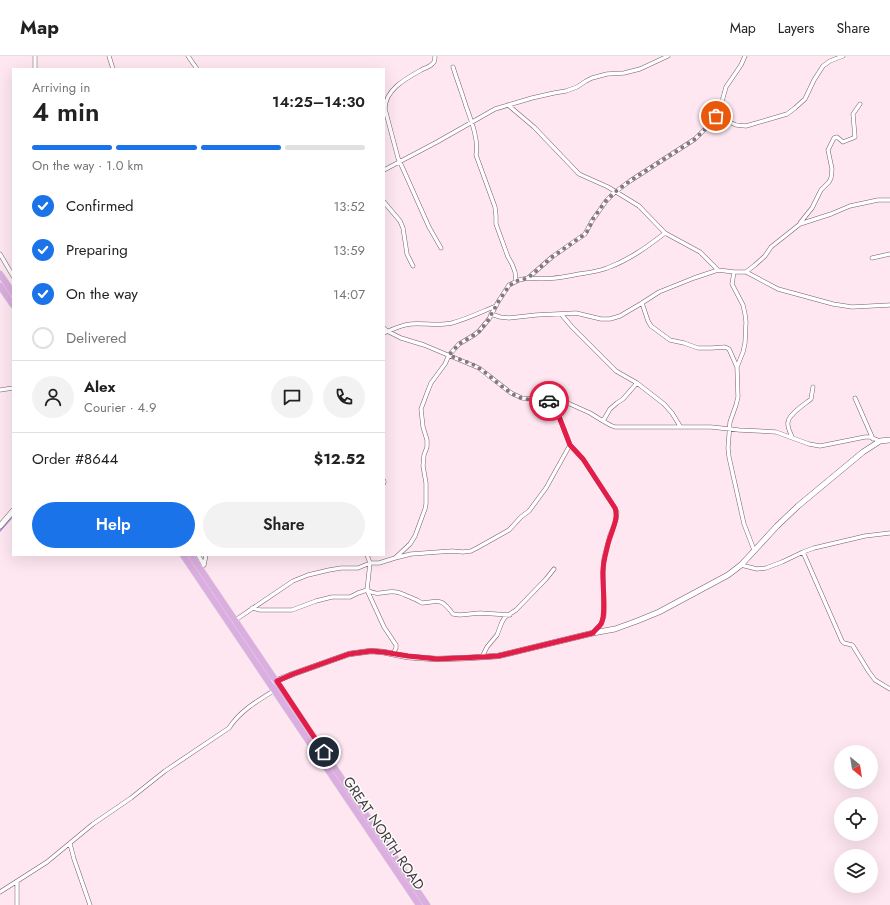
<!DOCTYPE html>
<meta charset="utf-8">
<style>
:root{--surface:#fff;--page:#f2f2f2;--text:#222;--muted:#767676;--line:#e0e0e0;--accent:#1a73e8}
body{margin:0;font-family:Jost,sans-serif;background:var(--page);color:var(--text);height:100vh;display:flex;flex-direction:column;font-size:15px;white-space:nowrap}
*{box-sizing:border-box;margin:0}
p{font-size:13px;color:var(--muted)}
.icon{flex:none;width:22px;height:22px;fill:none;stroke:currentColor;stroke-width:2;stroke-linecap:round;stroke-linejoin:round}
.map{position:relative;flex:1;overflow:hidden}
.sheet{position:absolute;left:12px;top:12px;width:373px;height:488px;display:flex;flex-direction:column;background:var(--surface);border-radius:0px;box-shadow:0 4px 16px #0002}
.sheet>*{flex:none}
.needle{width:26px;rotate:150deg}
.tools{position:absolute;left:834px;top:689px;display:grid;gap:8px}
.tools a{display:grid;place-items:center;width:44px;height:44px;border-radius:50%;background:var(--surface);box-shadow:0 4px 16px #0002;font-size:20px}
.pin{position:absolute;display:grid;place-items:center;width:34px;height:34px;color:#fff;margin:-17px;border:2px solid #fff;border-radius:50%;box-shadow:0 1px 4px #0007}
.courier{position:absolute;display:grid;place-items:center;width:40px;height:40px;margin:-20px;border:3px solid #e11d48;border-radius:50%;background:#fff;color:#222;box-shadow:0 1px 5px #0007}
.overview em{font-style:normal;font-weight:600}
.overview div{display:flex;flex-direction:column-reverse}
.overview{display:flex;align-items:center;justify-content:space-between;height:68px;padding:0 20px}
h1{font-size:26px;font-weight:600;line-height:30px}
.bar{display:grid;grid-template-columns:repeat(4,1fr);gap:6px 4px;align-content:center;height:48px;padding:0 20px}
.bar i{height:5px;border-radius:3px;background:var(--line)}
.bar .selected{background:var(--accent)}
.bar p{grid-column:span 4}
.line{display:flex;align-items:center;gap:10px;padding:0 20px;border-top:1px solid var(--line)}
.line div{flex:1}
.round{display:grid;place-items:center;flex:none;width:42px;height:42px;border-radius:21px;background:var(--page)}
ol{padding:0 20px;list-style:none}
li{display:flex;align-items:center;gap:12px;height:44px}
li p{margin-inline-start:auto}
li .icon{padding:4px;border-radius:50%;background:var(--accent);color:#fff;stroke-width:4}
li:last-child{color:var(--muted)}
li i{width:22px;height:22px;border:2px solid var(--line);border-radius:50%}
.cta{display:flex;gap:8px;margin-top:auto;padding:8px 20px}
.cta a{flex:1;height:46px;border-radius:24px;background:var(--accent);color:#fff;font-size:16px;font-weight:600;line-height:46px;text-align:center}
.cta a+a{background:var(--page);color:var(--text)}
header{display:flex;align-items:center;gap:24px;box-sizing:border-box;height:56px;padding:0 20px;background:var(--surface);border-bottom:1px solid var(--line)}
header strong{font-size:19px}
nav{display:flex;gap:22px;margin-inline-start:auto;font-size:14px}
.map>svg:first-child{display:block}
.lines{fill:none;stroke-linecap:round;stroke-linejoin:round}
.stream{stroke:#a28fd2;stroke-width:1.5}
.street-casing{stroke:#775f69;stroke-width:4.5}
.secondary-casing{stroke:#775f69;stroke-width:6}
.primary-casing{stroke:#d6d4d5;stroke-width:7}
.street{stroke:#fff;stroke-width:3.5}
.secondary{stroke:#fff;stroke-width:5}
.primary{stroke:#dcade0;stroke-width:6}
.done{stroke:#85777d;stroke-width:4;stroke-dasharray:0 7.2}
.route{stroke:#e11d48;stroke-width:5}
.labels{text-anchor:middle;dominant-baseline:central;stroke-width:3;stroke-linejoin:round;paint-order:stroke}
.street-label{font-size:14px;fill:#443a3e;stroke:#fcfcfc}
</style>
<header>
<strong>Map</strong>
<nav><a>Map</a><a>Layers</a><a>Share</a></nav>
</header>
<div class="map">
<svg width="890" height="849" viewBox="0 0 890 849">
<rect width="100%" height="100%" fill="#fee7f1"/>
<g class="lines">
<!-- stream -->
<path class="stream" d="M0,475l13,-15"/>
<!-- street casing -->
<g class="street-casing">
<path id="street" d="M109,0l4,13
M188,0l9,13
M435,0c0,2 0,4 -1,6 -2,3 -8,6 -11,7 -16,9 -38,20 -38,40l13,49 6,13 25,56 12,21
M453,11c4,13 9,26 13,39 5,14 13,34 10,49l19,52 1,9v8l12,33 4,7 3,8 1,9
M35,13v-13
M508,49l26,22 45,47 29,13 31,19 26,27 35,19 18,18 16,2h12l32,17 55,15 19,3 38,-2
M716,60l20,9 10,1 41,-12 8,-6 10,-9 9,-19 9,-14 7,-5 13,-5
M384,114l53,-28 58,-33 37,-11 22,-5 12,-2 11,-4 9,-6 6,-3 15,-4 17,-1 16,-4 28,-13
M384,146l16,19 3,7 4,26 6,12
M800,167l12,-15 9,-18 8,-8 2,-4 1,-9 -4,-19 6,-12 3,-1 6,5 10,-4 2,-1 -2,-23 7,-10
M0,198l13,22
M872,202l18,-4
M734,216l-2,12 11,21 2,9 1,8 -1,21 -2,9 -6,15 1,30 -2,8 -6,17 -2,26 1,9 15,67 10,26
M746,216l9,-7 10,-9 6,-9 29,-23 31,-10 19,-8 28,-6h12
M528,222c17,2 30,0 46,-3 11,-2 23,-3 33,-7 22,-8 40,-21 58,-35
M642,247l6,18 3,5 19,14 14,3 14,5h14l13,-1 4,2 8,18
M491,258l9,3 9,1 27,-3 40,-2 25,6h9l10,-3 22,-13 17,-11 35,-14 24,-8
M561,258l11,13 44,44 21,12 27,21 8,9 8,13
M384,272l3,3 14,7 23,7 55,23 32,25 11,5 25,2 23,4 20,9 13,8 7,4 5,2h96l28,3 37,2 33,12 11,2 45,-9h5l10,4
M384,277c9,-4 17,-8 27,-9 14,-1 27,2 41,-1 15,-4 29,-11 44,-17
M0,334l13,-2
M855,342l18,41
M553,345l17,44 13,14 32,49 2,4 -1,8 -6,15 -6,23 -1,13 1,45 -3,8 -8,8
M603,365l7,-12 7,-6 6,-4 14,-16
M792,381c-2,-5 -5,-10 -4,-15 1,-8 17,-18 23,-23l2,-12
M384,425v2
M803,496l39,89 2,2 8,2 1,1 16,26 6,8 15,9
M198,499l6,10
M367,499l3,8 -3,27 17,37 12,18v3l-3,6
M395,502l15,-14 5,-8 10,-27 1,-5v-21l-3,-17 1,-11 3,-8v-7l-4,-13 -2,-18 6,-16 4,-10 14,-19 4,-9 10,-11 15,-9 5,-4 10,-12 9,-17 11,-17 10,-5 9,-2 24,-21 33,-23 7,-13 14,-20 9,-9 15,-11 65,-42 14,-14 7,-9 5,-11 5,-18 15,-22 4,-9
M741,509l16,4 9,-1 16,-6 21,-10 11,-4 51,-12 25,-3
M199,513l5,-4 2,-10
M252,552l8,2h32l24,-9 16,-4h18l8,-4 9,-3c13,7 17,0 29,2 3,0 6,2 9,3 7,3 11,4 17,8 18,-2 19,-5 31,11l7,1 20,-2 30,2
M234,565l59,-40 15,-6 21,-5 12,-2h17l12,-5h9l16,-5 16,-4 41,-3 11,1 8,-1 6,-3 32,-18 12,-13 8,-6 17,-23 24,-43
M482,601l5,-10 10,-12 5,-13 3,-5 11,-7 30,-31 8,-10
M70,788l4,15 16,46
M17,826v23
M0,836l47,-30 46,-38 38,-26 34,-27 64,-43c11,-17 28,-27 46,-38"/>
</g>
<!-- secondary casing -->
<g class="secondary-casing">
<path id="secondary" d="M0,470l13,-15
M273,626l20,-8 56,-20 22,-3 12,1 25,5 29,2 30,-1 31,-2 95,-23 22,-4 22,-8 22,-9 69,-37 13,-10 36,-39 21,-20 65,-54 17,-11 10,-1"/>
</g>
<!-- primary casing -->
<g class="primary-casing">
<path id="primary" d="M0,218l13,19
M0,230l13,19
M183,499l87,129 149,221
M191,499l236,350"/>
</g>
<!-- street -->
<use href="#street" class="street"/>
<!-- secondary -->
<use href="#secondary" class="secondary"/>
<!-- primary -->
<use href="#primary" class="primary"/>
</g>
<g class="lines">
<!-- done -->
<path class="done" d="M549,345c-9,-1 -20,-1 -28,-3 -16,-6 -27,-20 -41,-29 -9,-7 -21,-9 -31,-14l10,-11 15,-9 6,-4 9,-12 9,-17 11,-16 7,-5 12,-3 24,-21 33,-23 4,-5 3,-9 14,-19 9,-9 15,-11 65,-42 14,-14 7,-9"/>
<!-- route -->
<path class="route" d="M324,696l-47,-71 16,-7 56,-20 22,-3 12,1 25,4 29,3 45,-2 16,-1 95,-23c2,-3 6,-6 8,-9 6,-11 1,-40 2,-53 0,-9 3,-18 5,-27 3,-12 11,-25 7,-36l-32,-49 -13,-14 -17,-44h-4"/>
</g>
<g class="labels">
<!-- street labels -->
<g class="street-label">
<text transform="translate(384 777) rotate(56)">GREAT NORTH ROAD</text>
</g>
</g>
</svg>
<div class="tools">
<a><svg class="needle" viewBox="-14 -14 28 28"><path d="M0-13l5 13h-10z" fill="#e53935"/><path d="M0 13l5-13h-10z" fill="#767676"/></svg></a>
<a><svg class="icon" aria-label="locate" viewBox="0 0 24 24"><circle cx="12" cy="12" r="6"/><path d="M12 2v4M12 18v4M2 12h4M18 12h4"/></svg></a>
<a><svg class="icon" aria-label="layers" viewBox="0 0 24 24"><path d="M12 4l9 5-9 5-9-5zM3 14l9 5 9-5"/></svg></a>
</div>
<div class="pin" style="left:716px;top:60px;background:#ea580c"><svg class="icon" aria-label="bag" viewBox="0 0 24 24"><path d="M5 8h14l-1 12H6zM9 8a3 3 0 0 1 6 0"/></svg></div>
<div class="pin" style="left:324px;top:696px;background:#1f2937"><svg class="icon" aria-label="home" viewBox="0 0 24 24"><path d="M3 11l9-7 9 7M6 9v11h12V9"/></svg></div>
<div class="courier" style="left:549px;top:345px"><svg class="icon" aria-label="car" viewBox="0 0 24 24"><path d="M5 17H2v-5l4-1 3-4h7l3 4 3 1v5h-3M9 17h6M6 11h13"/><circle cx="7" cy="17" r="2"/><circle cx="17" cy="17" r="2"/></svg></div>
<section class="sheet">
<div class="overview"><div><h1>4 min</h1><p>Arriving in</p></div><em>14:25–14:30</em></div>
<div class="bar"><i class="selected"></i><i class="selected"></i><i class="selected"></i><i></i><p>On the way · 1.0 km</p></div>
<ol>
<li><svg class="icon" aria-label="check" viewBox="0 0 24 24"><path d="M5 12l5 5 9-10"/></svg>Confirmed<p>13:52</p></li>
<li><svg class="icon" aria-label="check" viewBox="0 0 24 24"><path d="M5 12l5 5 9-10"/></svg>Preparing<p>13:59</p></li>
<li><svg class="icon" aria-label="check" viewBox="0 0 24 24"><path d="M5 12l5 5 9-10"/></svg>On the way<p>14:07</p></li>
<li><i></i>Delivered</li>
</ol>
<div class="line" style="height:72px"><a class="round"><svg class="icon" aria-label="person" viewBox="0 0 24 24"><circle cx="12" cy="8" r="4"/><path d="M4 21q1-7 8-7t8 7"/></svg></a><div><b>Alex</b><p>Courier · 4.9</p></div><a class="round"><svg class="icon" aria-label="chat" viewBox="0 0 24 24"><path d="M4 5h16v11H9l-5 4z"/></svg></a><a class="round"><svg class="icon" aria-label="phone" viewBox="0 0 24 24"><path d="M5 4h4l2 5-3 2q2 4 5 5l2-3 5 2v4C11 20 4 13 5 4z"/></svg></a></div>
<div class="line" style="height:52px"><div>Order #8644</div><b>$12.52</b></div>
<div class="cta"><a>Help</a><a>Share</a></div>
</section>
</div>
